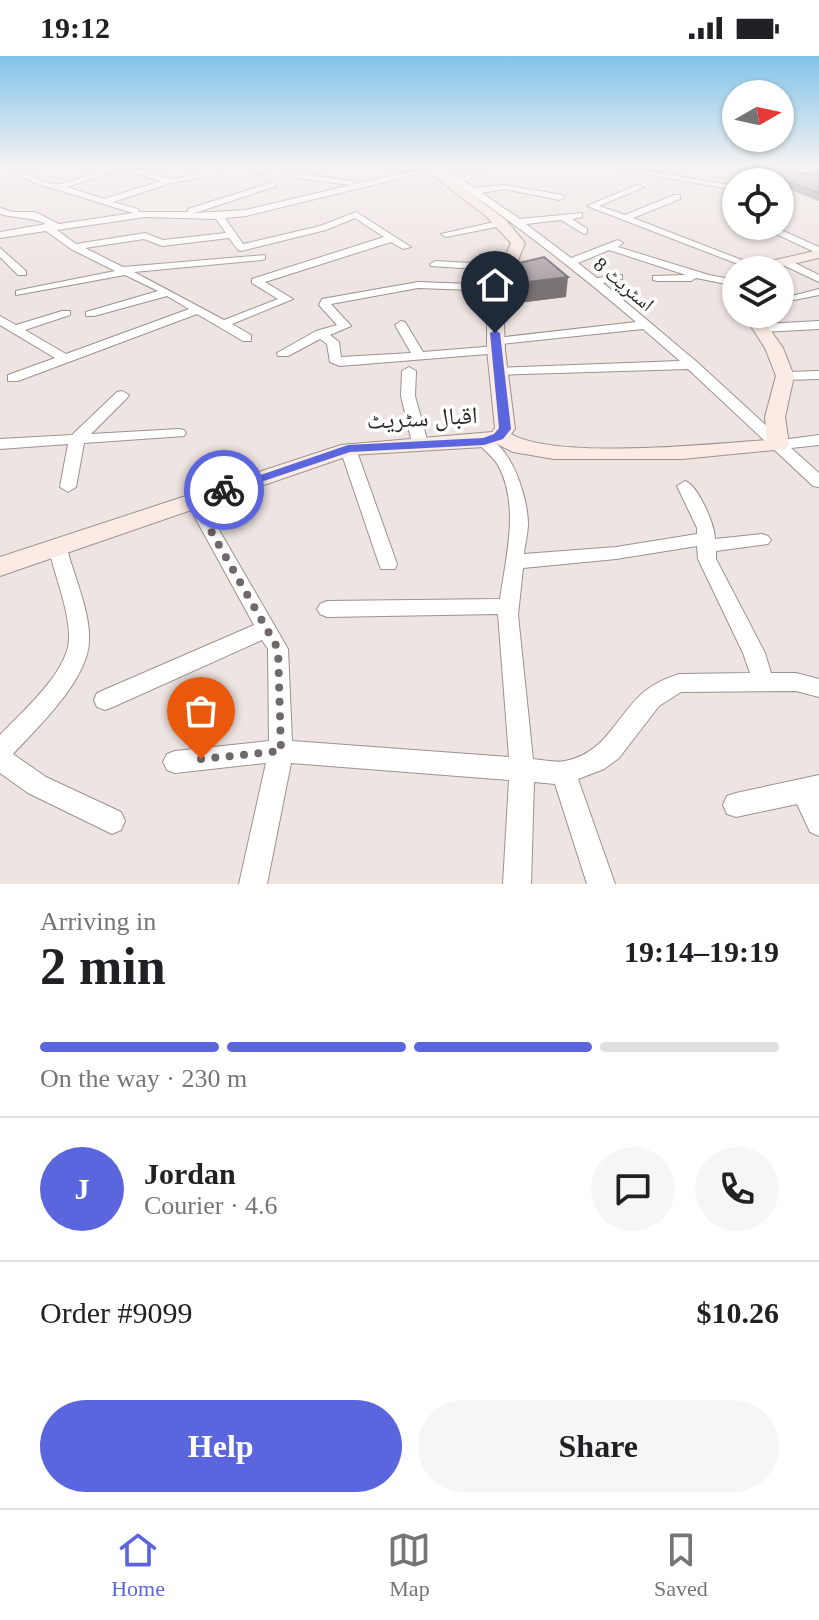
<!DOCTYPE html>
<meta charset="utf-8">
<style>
:root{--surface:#fff;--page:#f6f6f6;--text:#202124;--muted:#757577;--line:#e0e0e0;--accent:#5b66de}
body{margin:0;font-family:"Times New Roman","Noto Naskh Arabic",serif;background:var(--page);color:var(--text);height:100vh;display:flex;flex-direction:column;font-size:30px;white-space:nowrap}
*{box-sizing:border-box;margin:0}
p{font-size:26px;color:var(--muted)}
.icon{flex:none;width:44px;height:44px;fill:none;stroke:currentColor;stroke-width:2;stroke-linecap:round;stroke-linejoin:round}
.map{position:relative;height:828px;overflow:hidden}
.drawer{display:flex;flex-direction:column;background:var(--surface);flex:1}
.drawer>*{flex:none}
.needle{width:52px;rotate:81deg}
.controls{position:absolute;left:722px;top:24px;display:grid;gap:16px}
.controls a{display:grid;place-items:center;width:72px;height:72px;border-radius:50%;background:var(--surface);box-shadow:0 2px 6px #0004;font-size:40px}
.pin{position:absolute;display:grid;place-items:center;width:68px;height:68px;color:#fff;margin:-82px -34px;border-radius:50% 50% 50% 0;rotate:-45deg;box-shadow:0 0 8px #0007}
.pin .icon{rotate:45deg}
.courier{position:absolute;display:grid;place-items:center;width:80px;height:80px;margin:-40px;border:6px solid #5b66de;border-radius:50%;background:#fff;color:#222;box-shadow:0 2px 10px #0007}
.headline em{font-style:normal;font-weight:600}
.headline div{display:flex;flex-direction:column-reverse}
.headline{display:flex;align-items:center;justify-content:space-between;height:136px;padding:0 40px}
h1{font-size:52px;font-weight:600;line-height:60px}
.bar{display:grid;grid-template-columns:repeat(4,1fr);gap:12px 8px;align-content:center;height:96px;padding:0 40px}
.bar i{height:10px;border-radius:6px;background:var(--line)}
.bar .active{background:var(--accent)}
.bar p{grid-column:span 4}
.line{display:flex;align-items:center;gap:20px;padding:0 40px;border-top:2px solid var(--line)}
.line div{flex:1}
.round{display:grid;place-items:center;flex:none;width:84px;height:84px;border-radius:42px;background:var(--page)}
.action{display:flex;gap:16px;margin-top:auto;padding:16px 40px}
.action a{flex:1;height:92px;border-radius:48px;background:var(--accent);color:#fff;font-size:32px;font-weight:600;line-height:92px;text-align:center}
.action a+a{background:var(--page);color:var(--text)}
.status{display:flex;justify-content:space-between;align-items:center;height:56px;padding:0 40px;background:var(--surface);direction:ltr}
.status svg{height:22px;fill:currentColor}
.tabs{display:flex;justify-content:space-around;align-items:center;height:112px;border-top:2px solid var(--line);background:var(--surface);font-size:22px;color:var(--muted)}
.tabs a{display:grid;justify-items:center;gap:4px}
.tabs .active{color:var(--accent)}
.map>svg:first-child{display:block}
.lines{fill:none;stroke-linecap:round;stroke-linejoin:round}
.lane-casing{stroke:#9b938f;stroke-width:5}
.street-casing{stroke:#9b938f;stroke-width:2}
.secondary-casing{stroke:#9b938f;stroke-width:2}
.primary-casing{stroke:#ac8878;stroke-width:2}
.lane{stroke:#fff;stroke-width:4}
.street{fill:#fff;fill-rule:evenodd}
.secondary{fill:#fbebe4;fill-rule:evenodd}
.primary{fill:#f7d6c8;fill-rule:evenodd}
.wall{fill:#958d91}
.shaded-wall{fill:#797376}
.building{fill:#ada4a9;stroke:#797376;stroke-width:2}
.route{fill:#5b66de}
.done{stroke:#6f6a68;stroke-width:8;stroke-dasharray:0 14.4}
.labels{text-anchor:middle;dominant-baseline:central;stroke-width:7;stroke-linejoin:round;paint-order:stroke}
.far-street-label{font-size:20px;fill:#2b2827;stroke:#fff}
.street-label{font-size:24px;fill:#2b2827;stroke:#fff}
</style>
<div class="status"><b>19:12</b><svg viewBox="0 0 49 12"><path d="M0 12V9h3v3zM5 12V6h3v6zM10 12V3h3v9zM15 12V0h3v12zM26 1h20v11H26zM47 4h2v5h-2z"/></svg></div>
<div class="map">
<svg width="819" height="828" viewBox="0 0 819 828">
<rect width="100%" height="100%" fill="#eee4e1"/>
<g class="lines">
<!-- lane casing -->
<g class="lane-casing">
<path id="lane" d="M458,124l27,-6"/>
</g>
<!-- street casing -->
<g class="street-casing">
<path id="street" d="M0,110c21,0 40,20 60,18 18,-2 35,-15 53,-18 20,-3 36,10 55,12 21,2 42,-12 62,-12l-15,9 -44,8 -58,19 25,7 1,3h49v-3l85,-27 3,4 -81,27 51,-3 105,-25 -68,-9 3,-4 66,9 3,3 81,-18 11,3 28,19 29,-3 59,10 1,2 -4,3 -56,-11 -22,4 38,26 62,-6v4l-10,2 15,10v4l-3,1 -23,-14 -35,4 45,34 47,-18 5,3 -5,4 91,28 27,5v4l-4,1 -36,-7 -5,3h-34l-4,-1v-4l33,-1 -77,-25 -31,13 19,15 25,-3v4l-19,4 94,79 85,78 37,-5v10l-28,3 28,25v14l-6,-1 -125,-117 -195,6v-6l5,-1 182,-7 -37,-32 -151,16v-6l4,-1 140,-16c-62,-53 -127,-103 -195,-149l-7,-3 -188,46 -21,2 18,26 77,-18 36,-14 55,35 -8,2 -12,-7 -126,40 28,17 -61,25 19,11v6h-8l-46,-27 -179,67h-10v-6l47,-17 -55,-33v-9l16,9 46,-14h8v4l-45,15 41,24 123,-45 -22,-13 -73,20h-8v-4l72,-21 -33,-16 -109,20v-4l4,-1 95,-19 -44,-22 -25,-18 -46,7v-6l46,-8c-16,-8 -30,-5 -46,-10v-6l13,4h22l24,12 74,-11 -98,-30zM121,113l40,12 -57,18 -37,-12zM145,161l71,2 10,14 -63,7 -18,-7 -69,11 -19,-14zM355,162l29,19 -132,42v4l26,16 -54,21 -90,-48 127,-12 4,-1v-4l-142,12 -38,-19 59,-9 18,7 67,-8 9,12 3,1 85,-21z
M263,110h10l-14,9h-6v-4z
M599,110h19l118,20v4z
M742,110l63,4v-4h5l3,7 -4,2z
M637,129l7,2 -45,19 26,9 49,-20h6v4l-47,19 127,49 -9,2 -164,-63z
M733,153l3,1v6l-7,-4z
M503,164l3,1v4l-60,12 -5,-3z
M759,170h13l47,21v7z
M0,192l26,23v4h-8l-18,-18z
M779,203h8l32,16v7l-40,-19z
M435,205l72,4 5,3 -5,3 -76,-5 -1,-2z
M418,226l81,3 5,3 -5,3 -81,-3 -87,16 20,22 -21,9 9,7 2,15 70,-4 -16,-28 6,-4 4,1 18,30 73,-6 6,4 -2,3 -160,13 -10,-4 -3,-18 -7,-5 -32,17h-10l-1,-3 39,-22 21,-6 -18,-20 3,-6z
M819,233v6l-25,5 -6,-3z
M819,265v8l-59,3 -6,-4 6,-4z
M409,311l7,4 -1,25 13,47 -8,5 -8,-5 -11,-47 1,-25z
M819,315v8l-34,1 -7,-4 7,-4z
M122,335l7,4 -2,3 -36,36 88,-5 5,1 2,3 -2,3 -100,7 -8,44 -8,5 -8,-5 8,-43 -68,5v-10l72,-4 45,-43z
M484,380c28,10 43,60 44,87 0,10 -3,21 -4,31l92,-7 81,-13v-6l-20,-42 8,-5c13,4 30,44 30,58l47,-5 6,2 3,4 -3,4 -52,7v8l49,94 6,20h25l23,6v18l-23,-6 -115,1 -22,14 -40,52 -15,11 -26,10 37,105h-28l-32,-100 -21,-2 -3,102h-28l6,-104 -218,-17 -24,121h-28l27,-121 -91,10 -8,-3 -4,-8 4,-8 8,-3 94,-10 -1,-92 -6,-9 -149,67 -8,3 -8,-3 -3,-7 3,-7 157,-68 -68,-124 8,-5 6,1 88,152 4,92 217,16 -11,-143 -171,3 -7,-3 -3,-5 3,-5 7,-3 173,-2c6,-42 20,-94 -2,-134 -5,-8 -15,-16 -22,-24zM697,490l1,13 45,94 7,20 -71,1c-12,4 -24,9 -34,17 -29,24 -38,62 -80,70 -9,2 -22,-1 -32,-2l-15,-144 5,-47 93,-9z
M348,388l8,5 41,115 -2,5h-14l-2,-5 -39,-115z
M58,487l6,2 3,4c7,27 24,65 22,92 -1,39 -51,86 -76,113l33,23 75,35 4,9 -4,9 -9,4 -84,-41 -28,-20v-38c22,-23 67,-62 69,-95 1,-29 -14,-63 -20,-91l3,-4z
M819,719v61l-9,-4 -13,-28 -61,13 -9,-3 -4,-9 4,-9 9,-3z"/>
</g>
<!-- secondary casing -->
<g class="secondary-casing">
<path id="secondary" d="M431,110h10l-1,5 66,49 19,23 -22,55 2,52 10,79 -4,5c46,26 199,10 256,6l-2,-23 11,-41 -11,-28 -22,-34h16l24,34 11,28 -9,41 4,28 -4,4 -103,10h-128l-41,-7 -16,-8 -13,3 -133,8 -351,121v-19l341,-112 151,-13 3,-4 -8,-78v-52l24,-55 -25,-27 -55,-42z
M783,110h36v6z
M819,194v8l-53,12h-30v26l-5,-2 -6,-12 6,-12z"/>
</g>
<!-- primary casing -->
<g class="primary-casing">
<path id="primary" d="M796,110h23v6z"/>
</g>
<!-- lane -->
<use href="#lane" class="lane"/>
<!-- street -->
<use href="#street" class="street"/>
<!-- secondary -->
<use href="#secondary" class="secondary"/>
<!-- primary -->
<use href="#primary" class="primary"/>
</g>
<!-- wall -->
<path class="wall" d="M754,112l48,6 17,-3v30l-39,-15v-4h-10l-18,-7z
M519,207l47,34 -48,6 -1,-21z"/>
<!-- shaded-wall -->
<path class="shaded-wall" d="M568,221l-2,20 -48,6 2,-20z"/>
<!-- building -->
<path class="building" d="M770,110l32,8 17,-3v22l-65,-25z
M544,201l24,20 -48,6 -1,-20z"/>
<!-- sky -->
<linearGradient id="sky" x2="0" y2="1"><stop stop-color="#81c4e9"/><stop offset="0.49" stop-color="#f7f3f2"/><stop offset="1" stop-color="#f7f3f2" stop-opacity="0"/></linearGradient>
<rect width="819" height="226" fill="url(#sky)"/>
<!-- route -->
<path class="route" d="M495,274l5,3 11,96 -8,10 -19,6 -134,7 -122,41h-9l-2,-3 131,-45 135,-7 11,-4 5,-6 -9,-95z"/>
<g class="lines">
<!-- done -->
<path class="done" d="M201,703l80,-8 -3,-102 -84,-148 30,-11"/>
</g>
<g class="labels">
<!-- far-street labels -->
<g class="far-street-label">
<text transform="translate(624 228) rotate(40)">اسٹریٹ 8</text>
</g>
<!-- street labels -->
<g class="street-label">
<text transform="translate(422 362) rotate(-3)">اقبال سٹریٹ</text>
</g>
</g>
</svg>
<div class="controls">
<a><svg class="needle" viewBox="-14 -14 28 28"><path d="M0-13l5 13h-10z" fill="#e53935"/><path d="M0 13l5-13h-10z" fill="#757577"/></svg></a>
<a><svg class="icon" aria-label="locate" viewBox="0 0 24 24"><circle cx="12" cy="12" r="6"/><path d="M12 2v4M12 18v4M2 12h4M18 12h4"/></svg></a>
<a><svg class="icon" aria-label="layers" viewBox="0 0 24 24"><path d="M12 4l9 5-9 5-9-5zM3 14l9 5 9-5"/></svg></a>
</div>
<div class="pin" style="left:201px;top:703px;background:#ea580c"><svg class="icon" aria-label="bag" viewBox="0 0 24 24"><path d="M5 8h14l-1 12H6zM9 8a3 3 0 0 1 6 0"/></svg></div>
<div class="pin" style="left:495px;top:277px;background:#1f2937"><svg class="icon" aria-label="home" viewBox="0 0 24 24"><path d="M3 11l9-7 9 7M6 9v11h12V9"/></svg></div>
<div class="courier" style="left:224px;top:434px"><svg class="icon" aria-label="bike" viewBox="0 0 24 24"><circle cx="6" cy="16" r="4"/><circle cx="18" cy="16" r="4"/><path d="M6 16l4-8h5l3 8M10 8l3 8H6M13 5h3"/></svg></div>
</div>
<section class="drawer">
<div class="headline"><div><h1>2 min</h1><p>Arriving in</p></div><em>19:14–19:19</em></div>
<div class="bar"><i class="active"></i><i class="active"></i><i class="active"></i><i></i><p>On the way · 230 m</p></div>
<div class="line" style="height:144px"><b class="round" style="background:var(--accent);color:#fff">J</b><div><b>Jordan</b><p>Courier · 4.6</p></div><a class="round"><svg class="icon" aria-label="chat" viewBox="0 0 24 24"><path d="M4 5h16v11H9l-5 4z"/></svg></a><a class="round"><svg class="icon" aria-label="phone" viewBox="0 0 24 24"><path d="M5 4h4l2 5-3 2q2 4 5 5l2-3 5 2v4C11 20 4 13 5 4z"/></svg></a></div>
<div class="line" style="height:104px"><div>Order #9099</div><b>$10.26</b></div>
<div class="action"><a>Help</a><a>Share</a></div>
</section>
<nav class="tabs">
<a class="active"><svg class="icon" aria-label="home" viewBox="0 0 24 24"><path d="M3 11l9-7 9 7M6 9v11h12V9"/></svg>Home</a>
<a><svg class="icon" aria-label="map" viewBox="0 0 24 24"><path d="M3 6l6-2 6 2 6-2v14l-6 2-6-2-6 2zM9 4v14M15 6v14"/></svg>Map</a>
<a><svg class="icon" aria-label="saved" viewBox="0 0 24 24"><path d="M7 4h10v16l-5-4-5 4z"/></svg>Saved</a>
</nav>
